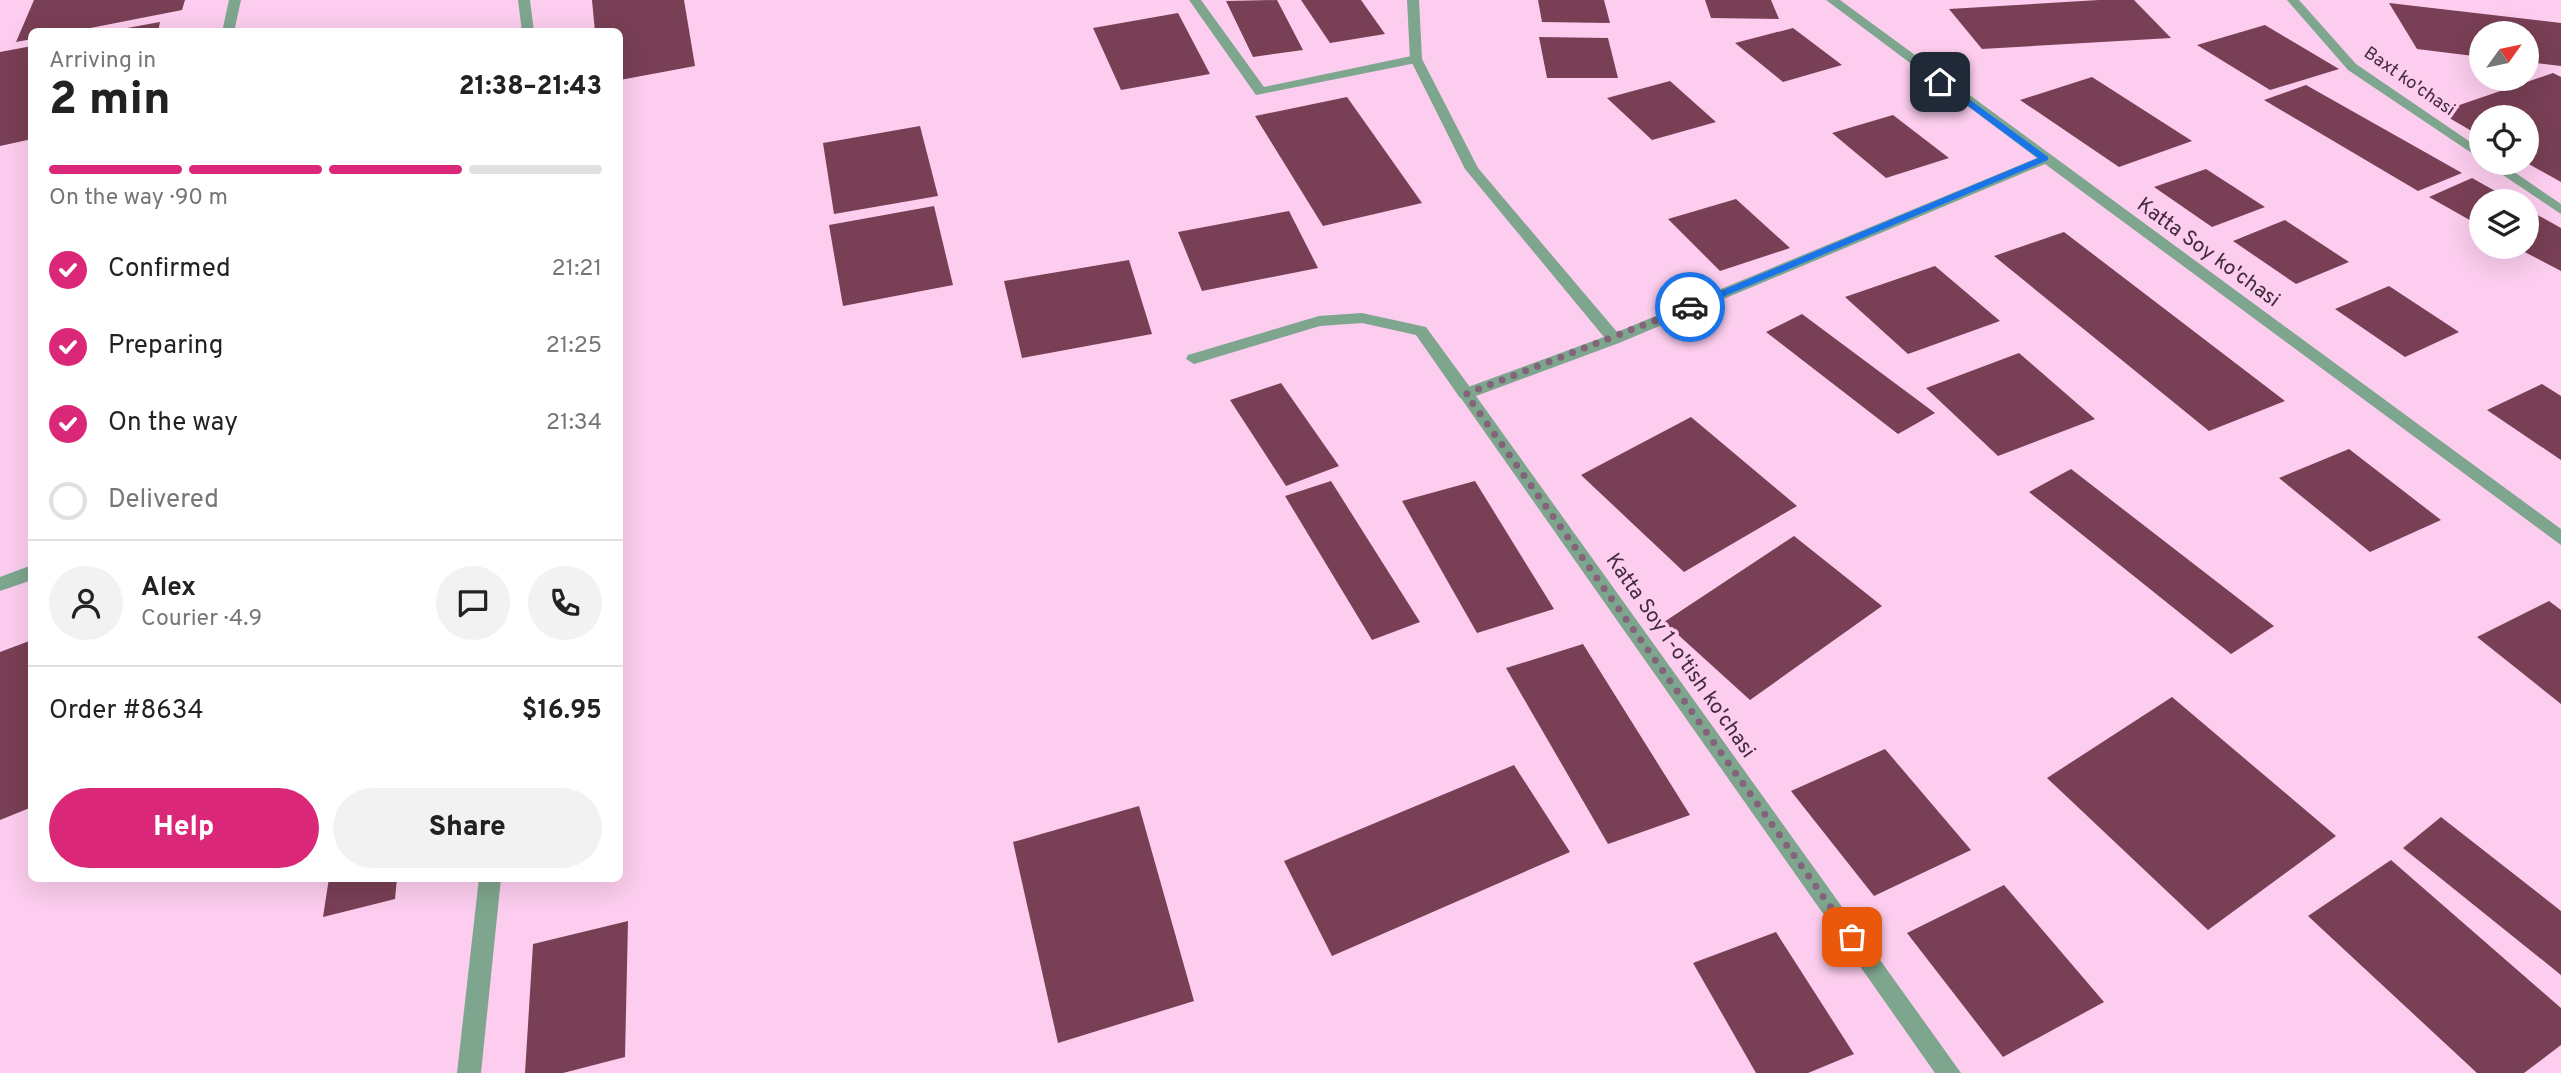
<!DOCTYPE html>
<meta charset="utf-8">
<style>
:root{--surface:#fff;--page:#f2f2f2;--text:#222;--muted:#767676;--line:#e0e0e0;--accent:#db2777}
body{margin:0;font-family:Overpass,sans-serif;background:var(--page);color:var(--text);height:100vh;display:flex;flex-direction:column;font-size:26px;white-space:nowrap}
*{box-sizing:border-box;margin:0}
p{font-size:23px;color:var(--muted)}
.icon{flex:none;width:38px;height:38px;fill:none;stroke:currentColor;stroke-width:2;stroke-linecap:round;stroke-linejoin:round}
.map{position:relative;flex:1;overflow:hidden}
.drawer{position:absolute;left:28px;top:28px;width:595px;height:854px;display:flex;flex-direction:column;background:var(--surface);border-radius:10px;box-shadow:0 7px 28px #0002}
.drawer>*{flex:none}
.needle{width:46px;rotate:57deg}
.tools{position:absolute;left:2469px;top:21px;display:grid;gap:14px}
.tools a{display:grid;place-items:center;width:70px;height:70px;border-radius:50%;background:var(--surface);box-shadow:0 7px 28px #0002;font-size:35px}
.pin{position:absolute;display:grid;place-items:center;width:60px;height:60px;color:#fff;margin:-30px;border-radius:14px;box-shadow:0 4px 10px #0006}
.courier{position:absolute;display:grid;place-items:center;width:70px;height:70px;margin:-35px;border:5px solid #1a73e8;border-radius:50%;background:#fff;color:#222;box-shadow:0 2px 9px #0007}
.summary em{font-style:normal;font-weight:800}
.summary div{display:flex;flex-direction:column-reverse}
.summary{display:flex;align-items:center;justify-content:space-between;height:119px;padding:0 21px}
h1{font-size:46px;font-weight:800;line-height:52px}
.bar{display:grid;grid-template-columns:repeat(4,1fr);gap:10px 7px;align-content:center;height:84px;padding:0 21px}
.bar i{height:9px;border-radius:5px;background:var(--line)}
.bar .selected{background:var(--accent)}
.bar p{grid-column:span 4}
.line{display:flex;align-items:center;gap:18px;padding:0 21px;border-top:2px solid var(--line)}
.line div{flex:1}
.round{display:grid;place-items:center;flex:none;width:74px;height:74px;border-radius:37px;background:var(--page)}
ol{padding:0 21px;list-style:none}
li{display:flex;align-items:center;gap:21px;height:77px}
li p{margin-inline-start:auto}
li .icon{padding:7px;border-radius:50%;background:var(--accent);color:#fff;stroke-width:4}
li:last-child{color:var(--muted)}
li i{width:38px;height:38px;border:4px solid var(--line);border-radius:50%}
.button{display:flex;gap:14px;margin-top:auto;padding:14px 21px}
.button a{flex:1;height:80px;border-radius:42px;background:var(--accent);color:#fff;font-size:28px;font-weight:800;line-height:80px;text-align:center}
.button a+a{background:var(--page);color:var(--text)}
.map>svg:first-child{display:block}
.building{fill:#793f55}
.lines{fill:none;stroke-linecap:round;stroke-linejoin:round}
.service{fill:#7ea58d;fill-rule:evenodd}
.minor{fill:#7ea58d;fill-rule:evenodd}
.route{fill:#1a73e8}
.done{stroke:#83647a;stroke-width:7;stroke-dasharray:0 12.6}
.labels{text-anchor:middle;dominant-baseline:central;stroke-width:7;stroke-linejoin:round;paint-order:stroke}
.far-street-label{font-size:18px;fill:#422b3b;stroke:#fccdee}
.street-label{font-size:21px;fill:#422b3b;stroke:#fccdee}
</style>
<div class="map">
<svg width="2561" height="1073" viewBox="0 0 2561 1073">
<rect width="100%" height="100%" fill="#fccdee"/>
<!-- building -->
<path class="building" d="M34,0h151l-3,10 -112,22h-38v7l-16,3z
M592,0h92l11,66 -75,14v-48h-25z
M1277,0l26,50 -50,7 -27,-56z
M1301,0h60l24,34 -55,9z
M1538,0h66l6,23 -68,-1z
M1705,0h66l8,19 -68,-1z
M2099,0h35l37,38 -189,11 -33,-40z
M2389,3l172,20v43l-34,-4v-29h-45v24l-65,-8z
M1178,13l32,61 -89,16 -28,-62z
M160,22l-2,10h-42v-2z
M2265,25l74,44 -69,21 -73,-45z
M1793,28l49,37 -59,17 -48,-39z
M1539,37l69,1 10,40h-71z
M32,46v93l-32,7v-94z
M2553,73l8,4v105l-34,-19v-46h-45v20l-43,-25z
M2092,77l100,64 -73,26 -99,-67z
M1670,81l46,41 -64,18 -45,-42z
M2306,85l156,88 -44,18 -154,-91z
M1347,97l75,106 -99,23 -68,-110z
M1893,115l56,43 -63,20 -54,-45z
M920,126l18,70 -104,18 -11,-71z
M2206,169l59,38 -53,20 -58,-40z
M2472,178l41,23h-31v26l-53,-30z
M1736,199l54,49 -70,23 -52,-52z
M934,206l19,79 -110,21 -14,-81z
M2527,209l34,19v43l-46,-24h12z
M1289,211l29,57 -116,23 -24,-59z
M2285,220l64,42 -53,22 -63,-43z
M2064,232l221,169 -76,30 -215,-175z
M1129,260l23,74 -130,24 -18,-77z
M1935,266l65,55 -92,33 -63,-57z
M2389,286l70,46 -54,25 -70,-48z
M1802,314l133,99 -37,21 -132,-102z
M2019,353l76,66 -97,37 -72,-68z
M1281,383l58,83 -53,20 -56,-86z
M2542,384l19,12v64l-74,-50z
M1691,417l106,89 -113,66 -103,-97z
M2349,449l92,71 -71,32 -91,-74z
M2071,469l203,157 -43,28 -202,-162z
M1331,481l89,141 -48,18 -87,-144z
M1475,481l79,128 -77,24 -75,-132z
M1794,536l88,70 -132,94 -86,-78z
M2549,601l12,9v94l-84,-67z
M32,640v167l-32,13v-168z
M1583,644l107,171 -82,29 -102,-176z
M2172,697l164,139 -128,94 -161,-152z
M1885,749l86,101 -97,46 -83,-105z
M1514,765l56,87 -238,104 -48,-95z
M1139,806l55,195 -136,42 -45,-201z
M2441,817l120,94v64l-158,-127z
M2391,860l170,148v37l-37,28h-47l-169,-157z
M329,878h68l-2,21 -72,18z
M2004,885l100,117 -101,55 -96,-124z
M628,921l-3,136 -62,16h-38l8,-129z
M1776,932l78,122 -46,19h-52l-63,-110z"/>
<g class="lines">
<!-- service -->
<path class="service" d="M1189,0h12l63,87 152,-32 6,4 -6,4 -160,32z
M1362,313l64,14 46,63 2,4 -2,4h-12l-44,-63 -54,-12 -42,3 -126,38 -8,-5 2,-4 131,-39z"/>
<!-- minor -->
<path class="minor" d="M229,0h12l-7,32h-12z
M518,0h12l4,32h-12z
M1407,0h12l3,59 56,109 139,164 420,-174 -211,-158h14l721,529v16l-516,-381 -426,179 -143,53 485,677h-26l-477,-679 2,-4 144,-53 -139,-168 -55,-110z
M2287,0h12l57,64 126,86v10l-134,-90z
M2485,163h16l60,41v10z
M32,565v15l-32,11v-14z
M479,878h22l-20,195h-24z"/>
</g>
<!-- route -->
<path class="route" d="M1937,80h6l105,77v3l-354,149h-7v-4l351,-147 -101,-75z"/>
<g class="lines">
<!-- done -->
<path class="done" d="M1690,307l-224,87 386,543"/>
</g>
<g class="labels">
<!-- far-street labels -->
<g class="far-street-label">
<text transform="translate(2409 82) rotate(35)">Baxt ko'chasi</text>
</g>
<!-- street labels -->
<g class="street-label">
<text transform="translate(2208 253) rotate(36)">Katta Soy ko'chasi</text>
<text transform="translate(1680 656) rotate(55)">Katta Soy 1-o'tish ko'chasi</text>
</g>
</g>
</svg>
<div class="tools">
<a><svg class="needle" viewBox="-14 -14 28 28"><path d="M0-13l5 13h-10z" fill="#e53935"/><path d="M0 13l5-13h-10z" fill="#767676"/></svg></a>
<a><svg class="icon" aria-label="locate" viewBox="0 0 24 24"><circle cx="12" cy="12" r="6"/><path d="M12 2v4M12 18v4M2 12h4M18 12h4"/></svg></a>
<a><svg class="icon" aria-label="layers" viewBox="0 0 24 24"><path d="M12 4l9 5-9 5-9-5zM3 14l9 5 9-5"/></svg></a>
</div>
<div class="pin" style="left:1852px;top:937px;background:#ea580c"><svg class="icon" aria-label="bag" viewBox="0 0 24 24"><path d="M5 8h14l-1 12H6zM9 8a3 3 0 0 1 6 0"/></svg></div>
<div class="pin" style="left:1940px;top:82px;background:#1f2937"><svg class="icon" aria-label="home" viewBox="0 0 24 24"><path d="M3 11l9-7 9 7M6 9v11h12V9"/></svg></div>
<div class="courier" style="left:1690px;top:307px"><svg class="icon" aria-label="car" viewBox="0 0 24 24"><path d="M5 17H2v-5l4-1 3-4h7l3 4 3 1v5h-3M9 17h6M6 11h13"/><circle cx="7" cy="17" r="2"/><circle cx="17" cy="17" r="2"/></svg></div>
<section class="drawer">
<div class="summary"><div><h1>2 min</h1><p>Arriving in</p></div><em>21:38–21:43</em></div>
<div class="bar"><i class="selected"></i><i class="selected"></i><i class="selected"></i><i></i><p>On the way · 90 m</p></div>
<ol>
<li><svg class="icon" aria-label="check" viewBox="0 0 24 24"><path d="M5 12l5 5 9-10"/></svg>Confirmed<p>21:21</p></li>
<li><svg class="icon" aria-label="check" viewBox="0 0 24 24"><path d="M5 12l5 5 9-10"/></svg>Preparing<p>21:25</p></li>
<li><svg class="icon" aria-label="check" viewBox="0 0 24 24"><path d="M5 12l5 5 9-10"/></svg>On the way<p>21:34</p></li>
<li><i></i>Delivered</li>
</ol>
<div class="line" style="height:126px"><a class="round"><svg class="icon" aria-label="person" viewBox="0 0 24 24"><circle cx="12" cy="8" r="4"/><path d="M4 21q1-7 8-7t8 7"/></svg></a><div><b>Alex</b><p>Courier · 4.9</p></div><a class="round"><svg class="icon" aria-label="chat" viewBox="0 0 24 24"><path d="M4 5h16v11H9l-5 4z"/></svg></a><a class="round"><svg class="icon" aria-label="phone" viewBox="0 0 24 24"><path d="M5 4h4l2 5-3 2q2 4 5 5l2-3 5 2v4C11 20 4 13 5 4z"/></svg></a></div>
<div class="line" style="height:91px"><div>Order #8634</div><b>$16.95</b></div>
<div class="button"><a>Help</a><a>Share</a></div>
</section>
</div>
